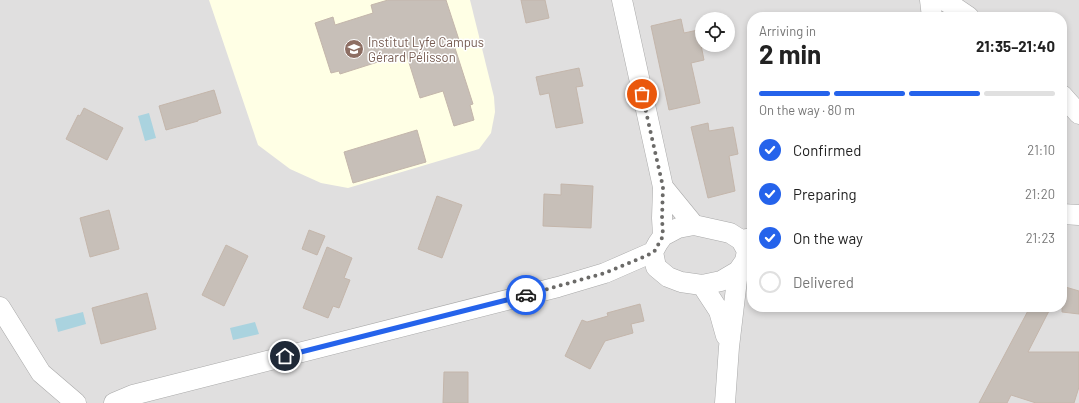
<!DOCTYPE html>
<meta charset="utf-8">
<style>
:root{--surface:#fff;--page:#f6f6f6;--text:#222;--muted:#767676;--line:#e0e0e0;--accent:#2563eb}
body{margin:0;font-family:Barlow,sans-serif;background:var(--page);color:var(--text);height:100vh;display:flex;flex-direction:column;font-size:15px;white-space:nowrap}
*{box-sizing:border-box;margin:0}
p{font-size:13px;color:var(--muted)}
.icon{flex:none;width:22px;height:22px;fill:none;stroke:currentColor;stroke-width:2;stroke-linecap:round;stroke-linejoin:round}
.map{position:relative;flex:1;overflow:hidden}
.side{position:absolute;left:747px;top:12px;width:320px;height:300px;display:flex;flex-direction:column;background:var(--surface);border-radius:16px;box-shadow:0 2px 6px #0003}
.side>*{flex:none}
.fabs{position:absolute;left:695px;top:12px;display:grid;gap:8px}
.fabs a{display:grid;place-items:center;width:40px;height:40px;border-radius:50%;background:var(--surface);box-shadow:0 2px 6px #0003;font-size:20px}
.pin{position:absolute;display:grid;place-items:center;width:34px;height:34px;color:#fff;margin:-17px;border:2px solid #fff;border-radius:50%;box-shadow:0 1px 4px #0007}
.courier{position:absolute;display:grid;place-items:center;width:40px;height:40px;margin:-20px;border:3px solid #2563eb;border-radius:50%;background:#fff;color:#222;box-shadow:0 1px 5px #0007}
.summary em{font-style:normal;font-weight:700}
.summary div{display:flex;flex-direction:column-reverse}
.summary{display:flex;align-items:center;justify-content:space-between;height:68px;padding:0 12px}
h1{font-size:26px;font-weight:700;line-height:30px}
.bar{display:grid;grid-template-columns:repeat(4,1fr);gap:6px 4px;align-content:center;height:48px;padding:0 12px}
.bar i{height:5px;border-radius:3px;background:var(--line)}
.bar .on{background:var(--accent)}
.bar p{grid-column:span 4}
ol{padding:0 12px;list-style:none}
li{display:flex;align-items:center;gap:12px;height:44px}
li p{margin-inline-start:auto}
li .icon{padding:4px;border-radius:50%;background:var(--accent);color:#fff;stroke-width:4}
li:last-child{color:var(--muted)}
li i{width:22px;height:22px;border:2px solid var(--line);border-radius:50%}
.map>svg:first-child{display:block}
.residential{fill:#e0dfdf;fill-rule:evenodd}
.education{fill:#ffffe5}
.water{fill:#aad3df}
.building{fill:#c7bfb8;stroke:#c4b6ab}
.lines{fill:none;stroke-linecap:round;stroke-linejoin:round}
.minor-casing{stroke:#a9a9a9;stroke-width:21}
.minor{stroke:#fff;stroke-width:20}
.done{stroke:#6b6a68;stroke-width:4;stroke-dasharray:0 7.2}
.route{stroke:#2563eb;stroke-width:5}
.labels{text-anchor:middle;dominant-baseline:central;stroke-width:3;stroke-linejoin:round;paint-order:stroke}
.education-label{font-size:13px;fill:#785e54;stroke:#fff;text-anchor:start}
</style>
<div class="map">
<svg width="1079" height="403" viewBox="0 0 1079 403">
<rect width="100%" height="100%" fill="#f2efe9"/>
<!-- residential -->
<path class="residential" d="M0,0h1079v403h-1079zM752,17h310v290h-310zM702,19h26v26h-26z"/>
<!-- education -->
<path class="education" d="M209,0h261l24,97 1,15 -4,21 -12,16 -131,39 -27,-5 -31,-14 -32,-24z"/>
<!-- water -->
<path class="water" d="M149,113l7,25 -11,3 -7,-25z
M83,312l3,12 -28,8 -3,-13z
M255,322l4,12 -26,6 -3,-12z"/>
<!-- building -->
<path class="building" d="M388,0h58l14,43 -6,2 19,59 -3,1 4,15 -20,6 -11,-35 -23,7 -14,-45 -66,21 -1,-3 -8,2 -16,-50 18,-6 2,8 38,-12 -2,-8z
M521,0h24l4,18 -23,5z
M681,19l3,14 14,-3 6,30 -13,3 9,40 -31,7 -18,-84z
M579,68l4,18 -7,1 7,36 -27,5 -7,-35 -9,2 -4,-18z
M214,90l7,23 -23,7v1l-32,9 -7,-24z
M84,108l39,20 -16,32 -41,-21 12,-24 2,1z
M708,123l1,8 24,-4 5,27 -9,2 6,35 -27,7 -17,-71z
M417,130l9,32 -73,21 -9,-31z
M561,184l32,2 -2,42 -48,-2 1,-32 17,1z
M437,196l25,9 -20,53 -24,-9z
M109,210l10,39 -29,8 -10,-39z
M309,230l16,6 -8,19 -15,-6z
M226,245l22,11 -24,50 -22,-11z
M327,247l25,11 -8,20 6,2 -11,28 -6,-2 -5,12 -25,-10z
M1062,286l17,5v23l-17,-2z
M147,293l9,36 -55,15 -9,-36z
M640,304l4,17 -13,3 2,9 -28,8 -15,28 -25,-13 17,-36 5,2 21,-6 -1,-3z
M1030,307h21l-23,45h51v35l-5,16h-38l-25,-8 -4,8h-28z
M444,372h24v31h-25z"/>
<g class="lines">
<!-- minor casing -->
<g class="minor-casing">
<path id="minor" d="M622,0l41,187 -1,31 1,18
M930,0l2,17
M944,0l25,17
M1062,95l17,19
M663,187l31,38
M1062,214l17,1
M741,240l6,11 -2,10 -7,10 -17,10 -19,4 -21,-3 -13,-5 -12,-10 -3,-15 5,-9 5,-7 15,-8 16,-3 36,8 11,7 11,-2
M702,285l17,26 7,25
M0,307l41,66 35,30
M114,403l19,-8 425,-108 47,-14 48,-21
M725,403l4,-56 9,-76"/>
</g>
<!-- minor -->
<use href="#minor" class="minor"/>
</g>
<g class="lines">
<!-- done -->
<path class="done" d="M526,295l79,-22 36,-15 13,-6 9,-16 -1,-18 1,-31 -21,-93"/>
<!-- route -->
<path class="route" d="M285,356l241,-61"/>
</g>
<!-- icons -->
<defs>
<g id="university-disc" transform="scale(1)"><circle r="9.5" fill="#8d6e63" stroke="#fff"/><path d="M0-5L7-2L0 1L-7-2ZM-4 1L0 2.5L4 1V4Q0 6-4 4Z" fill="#fff"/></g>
</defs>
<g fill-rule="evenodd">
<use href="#university-disc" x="354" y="49"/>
</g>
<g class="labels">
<!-- education labels -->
<g class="education-label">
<text x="368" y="42">Institut Lyfe Campus<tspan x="368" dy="15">Gérard Pélisson</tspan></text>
</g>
</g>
</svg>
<div class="fabs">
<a><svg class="icon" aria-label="locate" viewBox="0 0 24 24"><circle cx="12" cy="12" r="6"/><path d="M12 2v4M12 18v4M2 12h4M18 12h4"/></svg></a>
</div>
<div class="pin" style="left:642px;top:94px;background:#ea580c"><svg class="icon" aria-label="bag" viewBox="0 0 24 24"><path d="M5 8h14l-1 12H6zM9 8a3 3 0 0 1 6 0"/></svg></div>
<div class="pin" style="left:285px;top:356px;background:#1f2937"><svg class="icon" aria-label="home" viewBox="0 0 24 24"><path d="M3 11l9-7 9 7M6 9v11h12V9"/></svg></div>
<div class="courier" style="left:526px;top:295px"><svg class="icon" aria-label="car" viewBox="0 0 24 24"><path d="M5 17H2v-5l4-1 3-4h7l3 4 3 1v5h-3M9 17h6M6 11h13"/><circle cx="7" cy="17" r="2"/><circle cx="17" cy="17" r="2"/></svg></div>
<section class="side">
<div class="summary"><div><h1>2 min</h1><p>Arriving in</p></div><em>21:35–21:40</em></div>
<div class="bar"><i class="on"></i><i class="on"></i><i class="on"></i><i></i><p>On the way · 80 m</p></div>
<ol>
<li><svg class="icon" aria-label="check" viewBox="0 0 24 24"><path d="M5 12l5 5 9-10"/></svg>Confirmed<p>21:10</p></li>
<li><svg class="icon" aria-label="check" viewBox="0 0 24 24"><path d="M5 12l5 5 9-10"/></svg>Preparing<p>21:20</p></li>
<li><svg class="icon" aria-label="check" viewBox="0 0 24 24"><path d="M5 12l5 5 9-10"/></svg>On the way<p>21:23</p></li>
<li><i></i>Delivered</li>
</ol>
</section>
</div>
